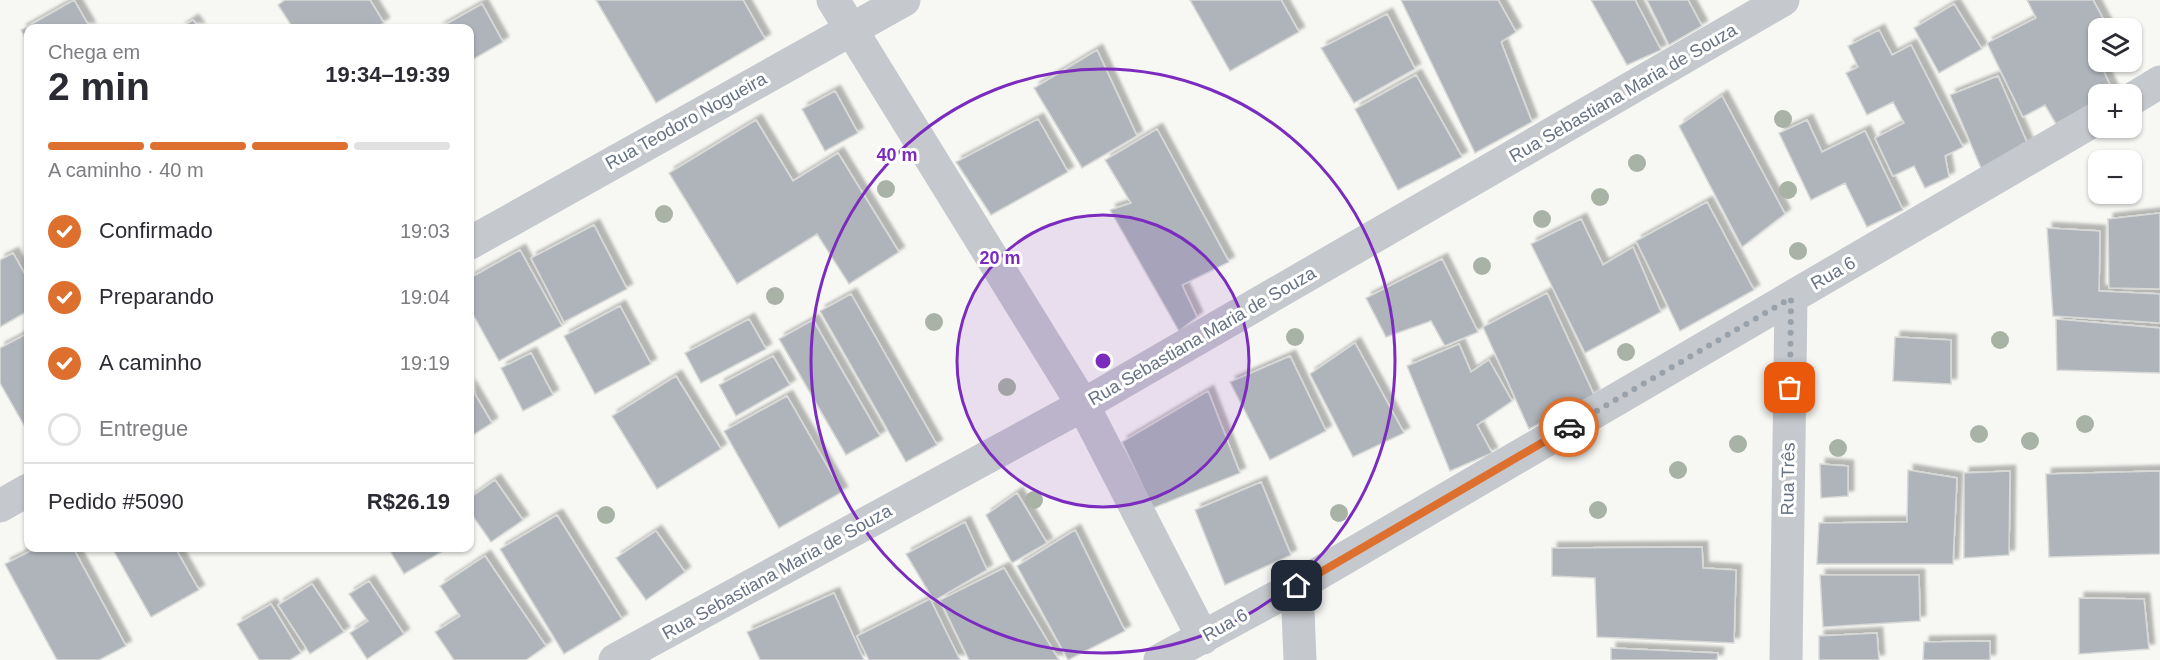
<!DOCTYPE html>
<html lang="pt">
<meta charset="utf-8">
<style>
:root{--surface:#fff;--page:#f7f7f7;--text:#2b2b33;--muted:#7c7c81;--line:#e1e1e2;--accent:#dd702e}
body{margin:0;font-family:Arial,sans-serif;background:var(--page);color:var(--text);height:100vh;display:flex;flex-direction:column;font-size:22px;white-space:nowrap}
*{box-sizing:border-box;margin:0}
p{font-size:20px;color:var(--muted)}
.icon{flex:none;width:33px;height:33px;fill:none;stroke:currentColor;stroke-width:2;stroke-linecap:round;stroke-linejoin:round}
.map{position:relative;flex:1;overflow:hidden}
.drawer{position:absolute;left:24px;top:24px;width:450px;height:528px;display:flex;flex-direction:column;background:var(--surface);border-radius:12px;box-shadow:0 2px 4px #0004}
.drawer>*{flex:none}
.tools{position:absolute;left:2088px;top:18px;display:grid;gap:12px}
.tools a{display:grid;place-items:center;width:54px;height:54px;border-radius:12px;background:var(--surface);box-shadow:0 2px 4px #0004;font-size:30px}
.pin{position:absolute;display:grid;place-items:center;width:51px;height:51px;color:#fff;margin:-26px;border-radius:12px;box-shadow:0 3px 9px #0006}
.courier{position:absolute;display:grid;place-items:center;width:60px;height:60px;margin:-30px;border:4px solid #dd702e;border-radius:50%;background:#fff;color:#222;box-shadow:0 2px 8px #0007}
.summary em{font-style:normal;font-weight:600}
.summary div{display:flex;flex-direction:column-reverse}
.summary{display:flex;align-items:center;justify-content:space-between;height:102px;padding:0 24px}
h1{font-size:39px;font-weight:600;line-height:45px}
.bar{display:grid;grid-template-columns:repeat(4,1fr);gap:9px 6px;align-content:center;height:72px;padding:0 24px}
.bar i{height:8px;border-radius:4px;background:var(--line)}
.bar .current{background:var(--accent)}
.bar p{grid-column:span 4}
.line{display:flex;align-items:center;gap:15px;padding:0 24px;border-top:2px solid var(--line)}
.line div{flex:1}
ol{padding:0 24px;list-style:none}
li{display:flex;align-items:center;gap:18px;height:66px}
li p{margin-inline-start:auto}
li .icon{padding:6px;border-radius:50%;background:var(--accent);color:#fff;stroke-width:4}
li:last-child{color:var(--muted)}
li i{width:33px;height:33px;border:3px solid var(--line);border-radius:50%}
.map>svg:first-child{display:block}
.building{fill:#aeb4ba;stroke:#d8d9d6;stroke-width:1.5;filter:url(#shadow)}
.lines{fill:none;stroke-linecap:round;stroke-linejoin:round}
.minor{stroke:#c5c8cc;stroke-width:33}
.tree{fill:#a8b3a6}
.done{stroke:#99a1ab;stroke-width:6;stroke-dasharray:0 10.8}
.route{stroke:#dd702e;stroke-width:8}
.ring{fill:none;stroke:#7b2cbf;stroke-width:3}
.labels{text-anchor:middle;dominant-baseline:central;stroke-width:6;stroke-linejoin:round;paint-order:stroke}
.street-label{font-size:18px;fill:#677384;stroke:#fff}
.centre{fill:#7b2cbf;stroke:#fff;stroke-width:3}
.ring-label{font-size:18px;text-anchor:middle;font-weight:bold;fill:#7b2cbf;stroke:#fff;stroke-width:6;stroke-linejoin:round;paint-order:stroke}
</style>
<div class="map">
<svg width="2160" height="660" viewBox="0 0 2160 660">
<defs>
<filter id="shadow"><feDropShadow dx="5.5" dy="-5.5" stdDeviation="1.5" flood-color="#0004"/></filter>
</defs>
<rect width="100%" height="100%" fill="#f7f7f4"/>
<!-- building -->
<path class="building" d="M74,0l16,28h-62v16l-7,-14z
M285,0h85l14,23 -9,5h-82l-15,-23z
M596,0h147l22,39 -109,64z
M1190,0h91l18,32 -69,39z
M1401,0h97l18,32 -15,10 31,80 -57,31z
M1591,0h44l26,50 -34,15z
M1647,0h41l14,26 -33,19z
M2027,0h66l15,28h-10v9l-7,6 22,49 -15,2v6l-42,24 -11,-19 -22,12 -36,-74 49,-25z
M482,4l21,38 -33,19v-33h-31z
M1954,4l28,45 -43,24 -25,-45z
M1387,14l28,55 -61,34 -33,-55z
M193,20l6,8h-18z
M1879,30l13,25 19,-10 52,102 -18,9 4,21 -24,11 -11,-22 -21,10 -18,-38 29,-15 -11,-21 -26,13 -21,-42 12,-6 -10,-21z
M1097,50l40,86 -55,32 -48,-80z
M1416,75l46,82 -64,33 -43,-81z
M1998,76l31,71 -48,21 -31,-73z
M835,91l23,42 -33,18 -23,-42z
M1722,96l63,118 -43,33 -63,-121z
M1038,119l30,53 -77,43 -35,-53z
M756,120l37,61 45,-28 61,99 -50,32 -32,-50 -80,50 -68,-111z
M1807,120l15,32 43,-21 38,79 -36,17 -22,-44 -34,17 -32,-67z
M1157,129l72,133 -47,23 15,32 -18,14 -69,-121 21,-7 -26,-43z
M1707,202l47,88 -74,41 -44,-90z
M2160,213v76l-51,-1 -1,-69z
M1581,219l22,46 30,-18 28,65 -76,41 -54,-109z
M594,225l33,64 -63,33 -33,-64z
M2047,228l53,3 -1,60 61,3v29l-107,-7z
M520,250l42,76 -63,35 -29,-52v-31z
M13,253l15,27v31l-28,16v-67z
M1442,259l36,73 -33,14 -14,-25 -45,16 -20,-39z
M1547,293l47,102 -65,34 -46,-102z
M851,294l86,151 -31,17 -86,-151z
M620,306l31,58 -56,30 -31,-58z
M749,319l17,30 -65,34 -16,-30z
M2056,319l104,9v45l-103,-3z
M813,320l67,116 -34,19 -67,-116z
M28,333v92l-3,2 -25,-44v-35z
M1895,337l56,3v44l-58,-3z
M1355,343l49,90 -51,24 -43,-83z
M1459,344l12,28 18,-12 23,41 -35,24 15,28 -42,18 -43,-105z
M531,353l22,42 -30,16 -22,-43z
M773,356l17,29 -54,31 -17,-31z
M1290,356l36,75 -56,29 -40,-78z
M676,376l45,73 -64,40 -45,-73z
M470,386l22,37 -22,14z
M1208,391l32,82 -87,35 -31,-66z
M787,396l55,96 -63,36 -55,-97z
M1820,464l28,2v30l-27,2z
M1908,470l49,8 -4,86h-136l2,-41 88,-1z
M2010,471l-1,84 -45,3v-85z
M2160,471v83l-111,3 -3,-83z
M495,480l28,40 -32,22 -21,-30v-14z
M1261,482l30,73 -66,30 -30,-75z
M1017,493l30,50 -35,20 -26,-48z
M557,515l65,104 -58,35 -64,-105z
M965,522l22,48 -53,31 -28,-47z
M1075,530l50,101 -57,29 -51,-94z
M656,531l29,41 -39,28 -30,-42z
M1702,547l1,21 33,2 -2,73 -137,-6 -2,-59 -43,-2v-28z
M36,548h37l53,98 -27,14h-42l-52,-96z
M112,548h63l24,42 -48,27z
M388,548h60l-44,26z
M485,556l61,90 -20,14h-72l-19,-28 25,-16 -20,-30z
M1004,568l55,92h-90l-29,-60z
M1820,575h99l1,46 -97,6z
M369,581l35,53 -37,25 -17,-26 18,-12 -19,-27z
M312,584l32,48 -34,22 -32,-49z
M834,593l30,67h-104l-13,-28z
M2079,598l65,1 5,50 -70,5z
M930,599l30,61h-91l-12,-24z
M271,604l30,49 -11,7h-31l-22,-36z
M1877,633l2,27h-60v-24z
M1990,641v19h-67l1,-18z
M1611,648l107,5 -1,7h-106z"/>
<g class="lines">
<!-- minor -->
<path class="minor" d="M833,0l250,405 120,233
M2132,99l28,-17
M470,243l434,-243
M0,506l28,-16
M1297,586l3,74
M615,660l468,-255 700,-405
M1160,660l137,-74 801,-468
M1786,660l5,-362"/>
</g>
<!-- trees -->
<g class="tree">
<circle cx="1783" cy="119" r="9"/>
<circle cx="1637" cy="163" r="9"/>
<circle cx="886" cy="189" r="9"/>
<circle cx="1788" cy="190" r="9"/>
<circle cx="1600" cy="197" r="9"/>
<circle cx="664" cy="214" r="9"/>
<circle cx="1542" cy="219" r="9"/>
<circle cx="1798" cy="251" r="9"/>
<circle cx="1482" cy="266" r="9"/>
<circle cx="775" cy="296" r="9"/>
<circle cx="934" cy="322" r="9"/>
<circle cx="1295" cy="337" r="9"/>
<circle cx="2000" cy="340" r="9"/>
<circle cx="1626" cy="352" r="9"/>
<circle cx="1007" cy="387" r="9"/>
<circle cx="2085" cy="424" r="9"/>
<circle cx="1979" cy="434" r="9"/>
<circle cx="2030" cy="441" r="9"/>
<circle cx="1738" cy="444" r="9"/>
<circle cx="1838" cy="448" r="9"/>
<circle cx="1678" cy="470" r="9"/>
<circle cx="1034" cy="500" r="9"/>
<circle cx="1598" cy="510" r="9"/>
<circle cx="1339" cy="513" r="9"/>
<circle cx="606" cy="515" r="9"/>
</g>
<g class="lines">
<!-- done -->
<path class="done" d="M1569,427l222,-129 -1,90"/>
<!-- route -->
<path class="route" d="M1297,586l272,-159"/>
</g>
<!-- distance rings -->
<circle cx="1103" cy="361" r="146" fill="#7b2cbf" fill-opacity=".12"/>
<g class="ring">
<circle cx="1103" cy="361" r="146"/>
<circle cx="1103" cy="361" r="292"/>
</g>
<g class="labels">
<!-- street labels -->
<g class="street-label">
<text transform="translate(1623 93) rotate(-30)">Rua Sebastiana Maria de Souza</text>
<text transform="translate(686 121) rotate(-29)">Rua Teodoro Nogueira</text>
<text transform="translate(1833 273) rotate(-30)">Rua 6</text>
<text transform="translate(1202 336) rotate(-30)">Rua Sebastiana Maria de Souza</text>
<text transform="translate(1788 479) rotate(-89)">Rua Três</text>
<text transform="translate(777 572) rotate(-29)">Rua Sebastiana Maria de Souza</text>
<text transform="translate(1225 625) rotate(-29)">Rua 6</text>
</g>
</g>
<circle cx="1103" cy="361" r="9" class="centre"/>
<g class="ring-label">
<text x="897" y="161">40 m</text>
<text x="1000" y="264">20 m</text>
</g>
</svg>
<div class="tools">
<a><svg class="icon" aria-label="layers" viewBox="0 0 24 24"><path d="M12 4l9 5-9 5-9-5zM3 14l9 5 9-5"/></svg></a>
<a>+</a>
<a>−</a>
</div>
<div class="pin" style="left:1790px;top:388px;background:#ea580c"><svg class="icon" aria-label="bag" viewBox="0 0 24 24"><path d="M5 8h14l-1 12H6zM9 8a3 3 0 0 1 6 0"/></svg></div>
<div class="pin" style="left:1297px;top:586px;background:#1f2937"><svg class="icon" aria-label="home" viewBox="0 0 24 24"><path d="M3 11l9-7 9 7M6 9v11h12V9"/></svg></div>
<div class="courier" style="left:1569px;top:427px"><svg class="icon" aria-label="car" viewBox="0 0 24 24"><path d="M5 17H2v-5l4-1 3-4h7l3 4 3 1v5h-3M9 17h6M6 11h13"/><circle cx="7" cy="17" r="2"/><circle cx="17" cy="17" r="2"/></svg></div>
<section class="drawer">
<div class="summary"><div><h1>2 min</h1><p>Chega em</p></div><em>19:34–19:39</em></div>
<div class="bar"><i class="current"></i><i class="current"></i><i class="current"></i><i></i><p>A caminho · 40 m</p></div>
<ol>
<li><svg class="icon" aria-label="check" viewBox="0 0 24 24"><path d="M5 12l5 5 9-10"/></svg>Confirmado<p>19:03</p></li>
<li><svg class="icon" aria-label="check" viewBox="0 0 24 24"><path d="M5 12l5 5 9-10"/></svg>Preparando<p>19:04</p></li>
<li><svg class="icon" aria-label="check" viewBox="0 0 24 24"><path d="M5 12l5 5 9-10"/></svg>A caminho<p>19:19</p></li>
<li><i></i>Entregue</li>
</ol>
<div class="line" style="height:78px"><div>Pedido #5090</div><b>R$26.19</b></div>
</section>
</div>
